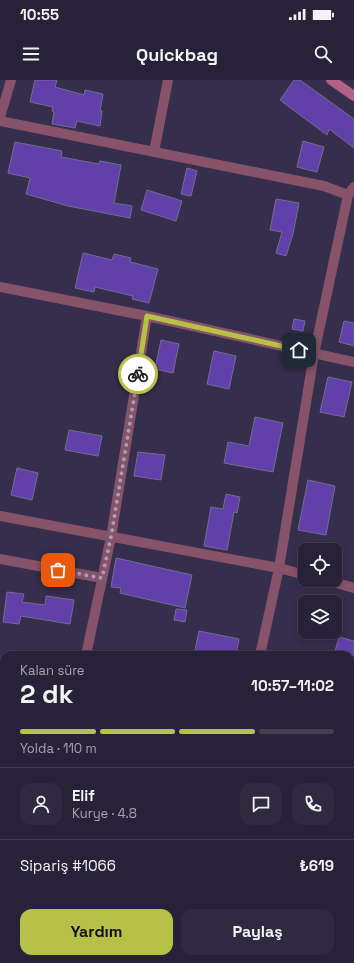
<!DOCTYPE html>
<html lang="tr">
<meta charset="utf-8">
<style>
:root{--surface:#282239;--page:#302a41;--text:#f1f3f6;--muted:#a5a4ae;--line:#443f53;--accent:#b7c148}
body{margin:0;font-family:"Space Grotesk",sans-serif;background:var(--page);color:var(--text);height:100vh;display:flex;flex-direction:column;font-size:15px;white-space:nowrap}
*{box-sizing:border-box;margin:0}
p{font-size:13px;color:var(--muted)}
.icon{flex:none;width:22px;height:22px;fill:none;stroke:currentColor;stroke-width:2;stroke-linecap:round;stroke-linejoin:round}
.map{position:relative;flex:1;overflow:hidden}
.side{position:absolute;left:0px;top:571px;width:354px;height:312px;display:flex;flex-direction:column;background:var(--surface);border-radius:12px 12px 0 0;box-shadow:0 2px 6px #0003,0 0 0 1px var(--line)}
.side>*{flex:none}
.fabs{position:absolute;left:298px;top:463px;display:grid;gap:8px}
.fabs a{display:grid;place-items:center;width:44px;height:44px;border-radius:8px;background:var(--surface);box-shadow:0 2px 6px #0003,0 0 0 1px var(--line);font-size:20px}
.pin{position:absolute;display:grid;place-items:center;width:34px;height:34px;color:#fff;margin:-17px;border-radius:8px;box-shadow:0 2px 6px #0006}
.courier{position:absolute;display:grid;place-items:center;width:40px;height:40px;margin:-20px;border:3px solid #b7c148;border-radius:50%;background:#fff;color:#222;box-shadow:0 1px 5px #0007}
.overview em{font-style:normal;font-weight:600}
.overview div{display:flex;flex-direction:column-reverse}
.overview{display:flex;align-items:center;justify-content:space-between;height:68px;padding:0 20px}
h1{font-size:26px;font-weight:600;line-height:30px}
.bar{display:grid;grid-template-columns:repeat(4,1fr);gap:6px 4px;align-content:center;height:48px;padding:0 20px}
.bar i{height:5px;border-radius:3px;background:var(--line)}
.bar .on{background:var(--accent)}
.bar p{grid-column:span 4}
.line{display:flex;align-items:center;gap:10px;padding:0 20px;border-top:1px solid var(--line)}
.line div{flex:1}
.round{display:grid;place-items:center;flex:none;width:42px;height:42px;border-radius:12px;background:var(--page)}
.primary-button{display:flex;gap:8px;margin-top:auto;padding:8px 20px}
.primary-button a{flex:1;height:46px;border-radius:12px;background:var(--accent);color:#111;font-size:16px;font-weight:600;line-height:46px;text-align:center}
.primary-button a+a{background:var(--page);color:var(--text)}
.status{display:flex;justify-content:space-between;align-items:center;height:28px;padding:0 20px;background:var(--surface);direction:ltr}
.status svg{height:11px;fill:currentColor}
header{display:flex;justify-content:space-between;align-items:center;height:52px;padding:0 20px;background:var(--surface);font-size:18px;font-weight:600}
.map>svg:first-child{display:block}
.building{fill:#6240aa;stroke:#746d90}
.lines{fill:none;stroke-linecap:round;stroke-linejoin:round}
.minor{stroke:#865368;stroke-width:10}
.secondary{stroke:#b26385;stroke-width:10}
.done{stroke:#a5a0b7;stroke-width:4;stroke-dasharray:0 7.2}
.route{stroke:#b7c148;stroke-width:5}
</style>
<div class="status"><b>10:55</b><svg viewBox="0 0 49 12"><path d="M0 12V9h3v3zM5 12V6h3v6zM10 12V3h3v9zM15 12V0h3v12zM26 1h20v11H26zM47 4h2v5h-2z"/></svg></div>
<header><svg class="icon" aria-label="menu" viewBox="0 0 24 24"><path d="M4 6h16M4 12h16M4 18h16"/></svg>Quickbag<svg class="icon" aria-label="search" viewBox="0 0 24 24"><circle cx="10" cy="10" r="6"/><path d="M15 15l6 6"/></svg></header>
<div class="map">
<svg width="354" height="883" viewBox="0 0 354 883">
<rect width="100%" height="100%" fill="#352e4c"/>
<!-- building -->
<path class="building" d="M35,0h22l-2,7 29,8 1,-5 18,4 -3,17h2l-2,15 -23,-5 -2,7 -23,-4 2,-12 -2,-1 1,-4 -23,-5z
M294,0h6l54,39v29l-25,-19 -2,6 -47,-35z
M303,61l21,6 -7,25 -20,-5z
M15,62l47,9 -1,6 38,7 1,-3 21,4 -7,38 18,3 -2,12 -62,-12 -42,-12 4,-16 -22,-5z
M187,88l10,3 -6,25 -10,-2z
M147,110l35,11 -6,20 -35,-11z
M276,119l23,4 -6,31 -7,22 -10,-3 6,-21 -12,-2z
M83,173l29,7 2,-6 17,4 -1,4 28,7 -9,34 -17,-4 1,-3 -38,-9 -1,5 -19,-4z
M294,239l11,2 -2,10 -11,-2z
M344,241l10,2v23l-15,-4z
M161,260l18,4 -6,29 -18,-4z
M214,271l22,5 -7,33 -22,-5z
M328,297l24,5 -8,35 -24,-5z
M255,337l28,6 -10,49 -49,-9 4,-21 21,4z
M69,350l33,6 -4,20 -33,-6z
M138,372l27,3 -4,25 -27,-4z
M17,388l21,5 -6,27 -21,-5z
M308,400l27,6 -9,49 -28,-5z
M226,414l14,3 -3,16 -3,-1 -7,38 -23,-4 7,-39 12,2z
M116,478l76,17 -7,33 -65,-15 1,-5 -10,-1z
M7,512l17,2 -2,8 23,3 1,-9 28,4 -4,24 -49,-8 -2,8 -16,-2z
M176,529l11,1 -2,12 -11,-2z
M199,551l40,8 -3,16h-42z
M339,557l15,4v14h-20z"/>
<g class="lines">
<!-- minor -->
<path class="minor" d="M0,37l11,-37
M0,41l324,65 24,9
M154,72l14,-72
M0,207l147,29 207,46
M0,436l279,52 26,7
M0,479l102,19
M325,500l29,8
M86,575l25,-118 36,-221
M260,575l19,-87 35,-214 34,-159 6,-8
M0,656h4
M350,708l4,-16
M350,717l4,1
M0,852l4,1
M21,883v-4
M190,883l1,-4
M309,883l1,-4"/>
<!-- secondary -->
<path class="secondary" d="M331,0l23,16"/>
</g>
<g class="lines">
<!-- done -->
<path class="done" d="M58,490l44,8 9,-41 27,-163"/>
<!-- route -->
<path class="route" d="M138,294l9,-58 152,34"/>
</g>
</svg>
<div class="fabs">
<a><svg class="icon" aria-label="locate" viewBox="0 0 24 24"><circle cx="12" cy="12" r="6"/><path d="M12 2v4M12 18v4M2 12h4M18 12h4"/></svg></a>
<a><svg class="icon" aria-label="layers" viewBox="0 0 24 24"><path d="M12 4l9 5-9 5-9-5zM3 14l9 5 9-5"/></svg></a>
</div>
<div class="pin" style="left:58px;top:490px;background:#ea580c"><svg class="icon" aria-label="bag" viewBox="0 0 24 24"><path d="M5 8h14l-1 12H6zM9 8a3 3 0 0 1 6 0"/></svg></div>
<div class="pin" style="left:299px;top:270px;background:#1f2937"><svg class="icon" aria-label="home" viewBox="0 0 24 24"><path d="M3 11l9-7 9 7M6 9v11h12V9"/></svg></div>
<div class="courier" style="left:138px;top:294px"><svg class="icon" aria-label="bike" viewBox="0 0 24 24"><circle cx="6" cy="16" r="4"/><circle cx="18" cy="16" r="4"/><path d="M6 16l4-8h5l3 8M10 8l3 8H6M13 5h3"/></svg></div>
<section class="side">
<div class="overview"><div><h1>2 dk</h1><p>Kalan süre</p></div><em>10:57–11:02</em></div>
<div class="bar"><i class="on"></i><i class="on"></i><i class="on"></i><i></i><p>Yolda · 110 m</p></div>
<div class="line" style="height:72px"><a class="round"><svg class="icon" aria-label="person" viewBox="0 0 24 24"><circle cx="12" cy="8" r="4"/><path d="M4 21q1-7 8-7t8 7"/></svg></a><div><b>Elif</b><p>Kurye · 4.8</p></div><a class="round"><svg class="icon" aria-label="chat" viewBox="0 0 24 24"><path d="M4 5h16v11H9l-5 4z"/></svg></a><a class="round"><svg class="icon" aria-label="phone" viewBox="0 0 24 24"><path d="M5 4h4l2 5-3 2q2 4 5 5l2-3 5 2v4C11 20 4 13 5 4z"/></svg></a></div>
<div class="line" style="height:52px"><div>Sipariş #1066</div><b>₺619</b></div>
<div class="primary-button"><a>Yardım</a><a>Paylaş</a></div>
</section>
</div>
